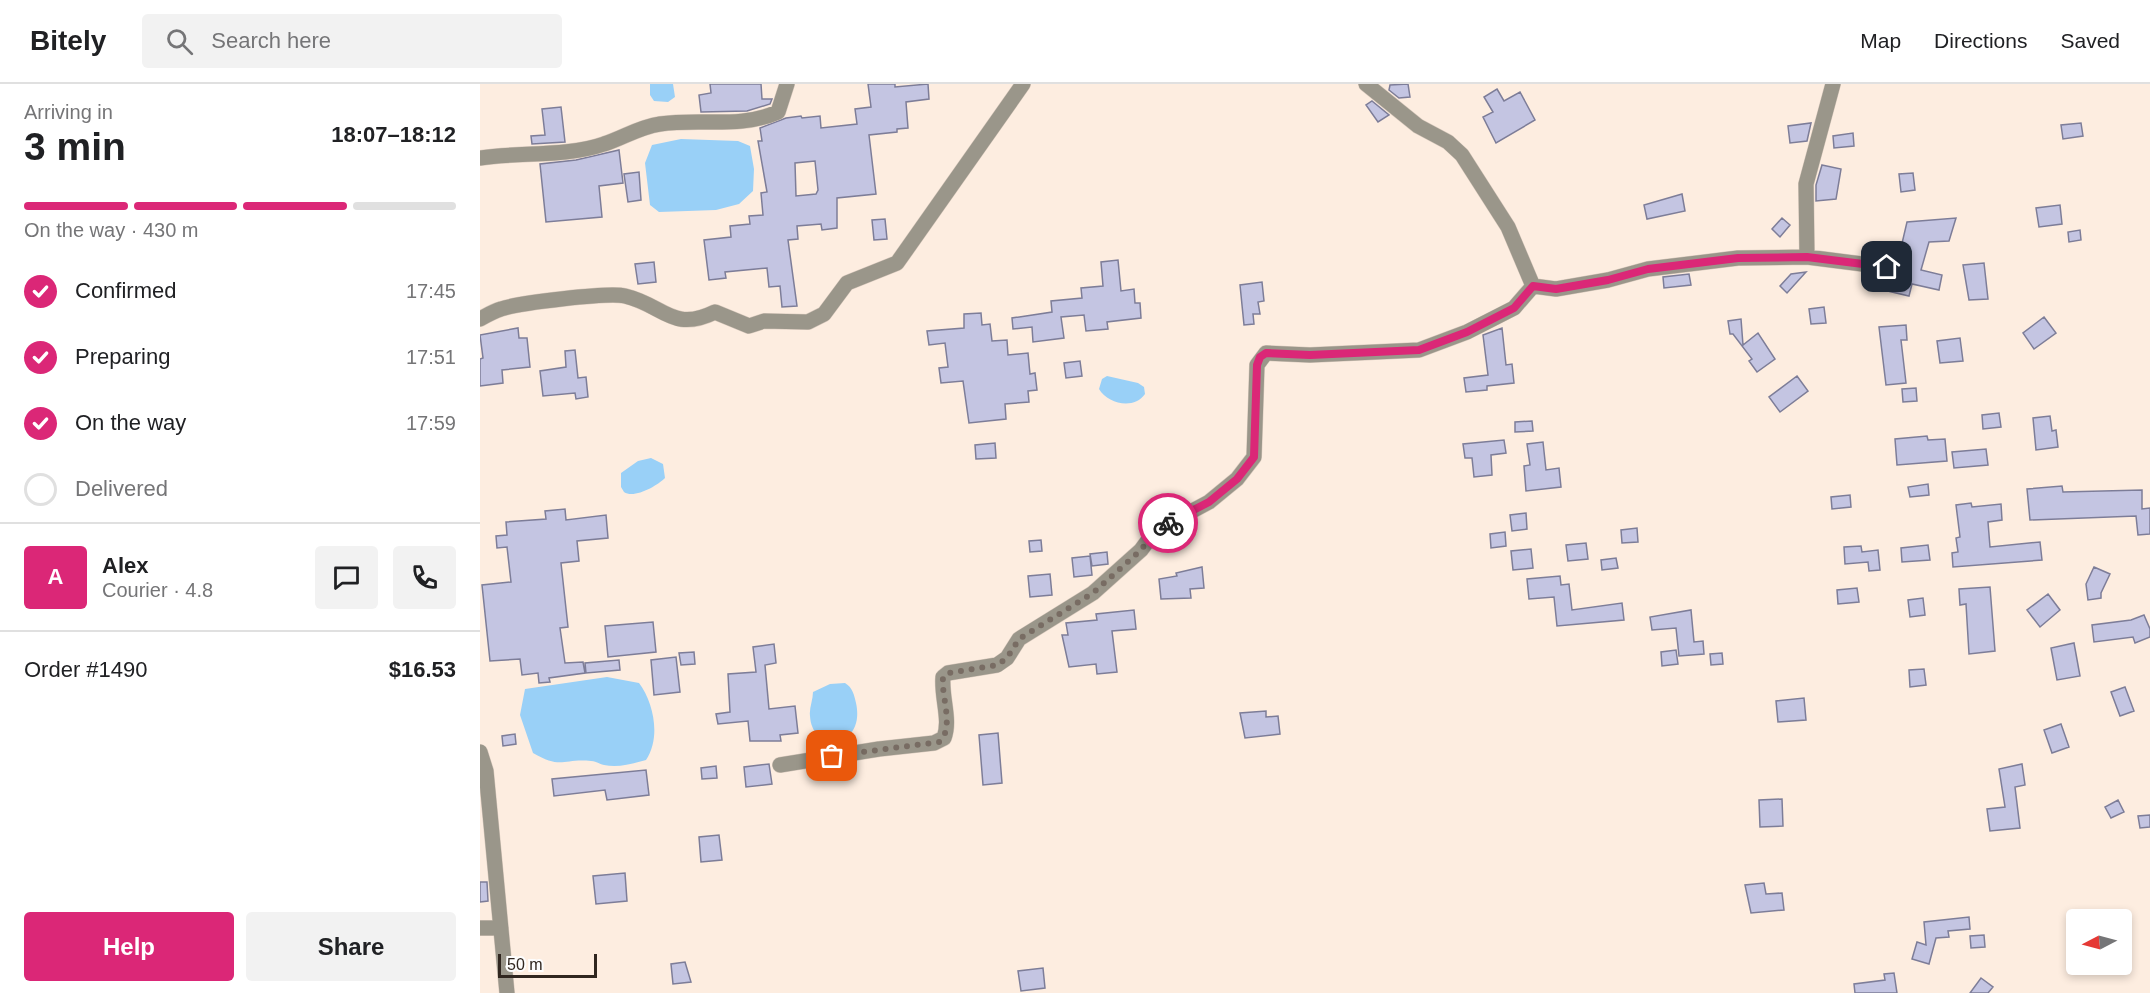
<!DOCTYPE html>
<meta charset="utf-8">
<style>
:root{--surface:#fff;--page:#f2f2f2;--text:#202124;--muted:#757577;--line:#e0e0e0;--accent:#db2777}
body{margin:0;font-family:Arial,sans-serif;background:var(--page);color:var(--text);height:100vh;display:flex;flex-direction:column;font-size:22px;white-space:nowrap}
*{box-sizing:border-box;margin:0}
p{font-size:20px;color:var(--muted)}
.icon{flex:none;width:33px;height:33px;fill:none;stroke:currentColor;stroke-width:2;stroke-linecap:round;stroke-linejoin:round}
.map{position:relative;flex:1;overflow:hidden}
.side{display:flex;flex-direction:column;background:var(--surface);width:480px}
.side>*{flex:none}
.needle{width:39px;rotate:264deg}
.controls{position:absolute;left:1586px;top:825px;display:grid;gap:12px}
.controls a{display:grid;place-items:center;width:66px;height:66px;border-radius:6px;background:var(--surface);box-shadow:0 3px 9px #0003;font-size:30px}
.scale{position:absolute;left:18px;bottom:15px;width:99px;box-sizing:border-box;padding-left:6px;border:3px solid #30261f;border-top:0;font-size:16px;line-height:21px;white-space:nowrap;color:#30261f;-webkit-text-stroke:4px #fdfdfd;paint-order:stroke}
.pin{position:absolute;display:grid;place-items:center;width:51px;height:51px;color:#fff;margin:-26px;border-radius:12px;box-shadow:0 3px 9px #0006}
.courier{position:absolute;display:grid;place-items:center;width:60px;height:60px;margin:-30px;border:4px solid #db2777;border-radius:50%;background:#fff;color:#222;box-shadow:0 2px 8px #0007}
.summary em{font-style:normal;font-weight:600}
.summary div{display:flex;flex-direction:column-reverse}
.summary{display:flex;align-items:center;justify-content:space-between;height:102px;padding:0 24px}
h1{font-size:39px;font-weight:600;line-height:45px}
.bar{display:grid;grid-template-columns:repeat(4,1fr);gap:9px 6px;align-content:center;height:72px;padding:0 24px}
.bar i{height:8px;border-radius:4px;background:var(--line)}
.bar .active{background:var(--accent)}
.bar p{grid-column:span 4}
.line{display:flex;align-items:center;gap:15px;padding:0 24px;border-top:2px solid var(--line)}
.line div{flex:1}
.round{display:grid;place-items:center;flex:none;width:63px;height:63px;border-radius:6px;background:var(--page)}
ol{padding:0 24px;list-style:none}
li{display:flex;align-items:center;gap:18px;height:66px}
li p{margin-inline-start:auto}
li .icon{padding:6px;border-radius:50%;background:var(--accent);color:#fff;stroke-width:4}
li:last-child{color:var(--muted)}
li i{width:33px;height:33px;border:3px solid var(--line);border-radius:50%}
.button{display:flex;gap:12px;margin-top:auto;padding:12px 24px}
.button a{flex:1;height:69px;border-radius:6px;background:var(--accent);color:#fff;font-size:24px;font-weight:600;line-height:69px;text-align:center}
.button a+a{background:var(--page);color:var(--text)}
header{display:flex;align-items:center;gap:36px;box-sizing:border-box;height:84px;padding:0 30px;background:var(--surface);border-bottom:2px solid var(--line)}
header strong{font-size:28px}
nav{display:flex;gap:33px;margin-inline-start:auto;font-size:21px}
.search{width:420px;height:54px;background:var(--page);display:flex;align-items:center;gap:15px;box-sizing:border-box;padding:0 21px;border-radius:6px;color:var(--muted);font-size:22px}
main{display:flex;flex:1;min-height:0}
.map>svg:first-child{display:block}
.water{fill:#99d0f7}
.building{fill:#c4c5e2;stroke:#7d7d98;stroke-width:1.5;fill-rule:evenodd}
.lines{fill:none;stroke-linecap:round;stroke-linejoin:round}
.minor-casing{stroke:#d8c9bd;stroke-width:16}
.minor{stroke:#9a968a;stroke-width:15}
.done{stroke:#786c63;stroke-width:6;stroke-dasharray:0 10.8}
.route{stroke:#db2777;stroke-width:8}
</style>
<header>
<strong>Bitely</strong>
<div class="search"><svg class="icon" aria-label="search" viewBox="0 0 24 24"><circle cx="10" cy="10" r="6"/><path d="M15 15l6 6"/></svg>Search here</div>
<nav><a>Map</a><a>Directions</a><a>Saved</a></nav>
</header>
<main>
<section class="side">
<div class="summary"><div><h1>3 min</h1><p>Arriving in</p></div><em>18:07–18:12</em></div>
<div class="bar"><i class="active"></i><i class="active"></i><i class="active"></i><i></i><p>On the way · 430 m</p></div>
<ol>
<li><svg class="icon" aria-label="check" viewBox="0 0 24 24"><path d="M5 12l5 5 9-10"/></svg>Confirmed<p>17:45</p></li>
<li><svg class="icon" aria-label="check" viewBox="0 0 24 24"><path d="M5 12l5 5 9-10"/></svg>Preparing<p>17:51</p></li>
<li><svg class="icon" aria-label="check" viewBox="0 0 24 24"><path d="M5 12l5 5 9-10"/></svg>On the way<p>17:59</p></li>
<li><i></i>Delivered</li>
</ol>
<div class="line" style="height:108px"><b class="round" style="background:var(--accent);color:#fff">A</b><div><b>Alex</b><p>Courier · 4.8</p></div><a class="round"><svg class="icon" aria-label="chat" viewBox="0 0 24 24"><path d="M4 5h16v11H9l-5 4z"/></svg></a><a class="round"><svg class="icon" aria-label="phone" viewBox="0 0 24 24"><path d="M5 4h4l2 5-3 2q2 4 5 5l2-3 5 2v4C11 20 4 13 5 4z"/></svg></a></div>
<div class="line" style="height:78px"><div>Order #1490</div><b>$16.53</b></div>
<div class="button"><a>Help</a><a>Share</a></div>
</section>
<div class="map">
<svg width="1670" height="909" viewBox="0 0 1670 909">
<rect width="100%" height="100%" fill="#fdede0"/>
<!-- water -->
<path class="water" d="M170,0h23l2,13 -7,5 -14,-1 -4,-6z
M201,55l57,2 12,5 4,23 -1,22 -14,13 -23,6 -57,2 -9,-7 -5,-42 7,-18z
M627,292l31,7 6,4 1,7c-11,16 -37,10 -46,-5l3,-10z
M171,374l12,6 2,14c-8,8 -31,21 -41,14l-3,-5v-14l17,-12z
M127,593l32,6c15,20 22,55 7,77 -14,4 -28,8 -42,5 -4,-1 -9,-4 -13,-4 -28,-3 -29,9 -58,-8l-13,-38 5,-26z
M365,599c8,5 9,12 11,20 10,46 -44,51 -46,13 -1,-8 3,-16 3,-24l17,-8z"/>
<!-- building -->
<path class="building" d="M230,0h51l1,15h10l-2,5 -23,7 -46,1 -2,-17 12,-2z
M388,0h27v3l33,-3 1,15 -23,3 2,26 -11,1v3l-28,3 7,59 -39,4v30l-15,2 -1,-6 -24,2 1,13 -10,1 9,66 -15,1 -2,-21 -11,1 -2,-19 -42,4 1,6 -17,2 -5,-40 27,-3 -1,-11 20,-2 -1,-8 14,-1 -2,-22 6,-1 -9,-51h4l-2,-13 26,-10 15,-2 1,2 18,-2 1,12 36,-4 -2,-15 16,-2zM335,77l3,29 -2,4 -20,2 -1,-33z
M928,0l2,13 -11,1 -10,-8 1,-5z
M1017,5l7,12 16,-9 15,28 -39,23 -13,-26 10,-5 -9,-15z
M892,17l17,14 -11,7 -12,-17z
M81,23l4,35 -33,2 -1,-8 14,-1 -3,-26z
M1331,39l-4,18 -17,2 -2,-17z
M1601,39l2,13 -20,3 -2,-14z
M1373,49l1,13 -20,2 -1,-12z
M139,66l4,33 -24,3 3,31 -56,5 -6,-58 36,-4z
M1342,81l19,4 -5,30 -20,2v-16z
M159,88l2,28 -13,2 -4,-28z
M1433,89l2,17 -14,2 -2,-18z
M1202,110l3,17 -38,8 -3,-14z
M1580,121l2,19 -23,3 -3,-19z
M1302,134l8,7 -10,12 -8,-8z
M1476,134l-7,23 -20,1 -8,28 21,5 -3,15 -27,-6 -3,12 -26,-6 2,-12 5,2 6,-11 11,-47z
M405,135l2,20 -13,1 -2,-20z
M1600,146l1,10 -12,2 -1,-10z
M638,176l3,31 13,-2 1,14h5l1,15 -34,4 1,7 -22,2 -2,-16 -23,2 3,21 -31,4 -1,-15 -19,2 -1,-11 40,-6 -1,-11 31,-3 -1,-10 22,-2 -2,-24z
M174,178l2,20 -18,2 -3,-20z
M1504,179l4,36 -19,1 -6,-35z
M1326,188l-19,21 -7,-7 11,-12z
M1209,190l2,11 -27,3 -1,-11z
M782,198l2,19 -6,1 2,12h-7l1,10 -10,1 -4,-40z
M1344,223l2,16 -15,1 -2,-15z
M501,229l1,12 8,-1 2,17 15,-1 1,15 20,-2 2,21 5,-1 2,17 -9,1 1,11 -24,2 1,15 -37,4 -6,-42 -22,2 -2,-15 9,-1 -3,-24 -16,2 -2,-14 37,-3v-14z
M1564,233l12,16 -22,16 -11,-16z
M1261,235l2,26 15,-12 17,26 -18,13 -8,-11 3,-2 -19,-25h-3l-2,-13z
M1426,241l1,15h-6l5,43 -20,2 -7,-58z
M38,244l1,10h8l3,29 -28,3 1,13 -23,3v-27l3,-1 -3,-23z
M1022,244l4,37 6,-1 2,19 -27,3v4l-21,2 -2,-14 24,-3 -5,-40z
M1480,254l3,23 -23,2 -3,-22z
M95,266l3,28 8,-1 2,20 -12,2 -1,-6 -32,3 -3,-25 26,-4 -1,-16z
M600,277l2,15 -16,2 -2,-15z
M1317,292l11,15 -28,21 -11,-15z
M1436,304l1,13 -14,1 -1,-13z
M1519,329l2,14 -18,2 -1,-14z
M1570,332l2,15 4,-1 2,17 -22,3 -3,-32z
M1052,337l1,10 -18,1v-10z
M1447,352l1,4 17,-1 2,22 -50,4 -2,-26z
M1024,356l2,13 -15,2 1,20 -18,2 -2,-19h-7l-2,-14z
M1063,358l3,28 13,-2 2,19 -35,4 -2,-25 6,-1 -3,-21z
M515,359l1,15 -20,1 -1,-14z
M1506,365l2,16 -34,3 -2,-16z
M1448,400l1,11 -19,2 -2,-10z
M1582,402l1,6 79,-2v19l8,-1v26l-12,1 -2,-19 -106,4 -3,-31z
M1370,411l1,12 -19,2 -1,-12z
M1491,419l1,4 29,-3 1,16 -14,2 2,25 50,-5 2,18 -89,7 -1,-14 6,-1 -2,-14 4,-1 -4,-32z
M85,425l1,11 40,-5 2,23 -31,3 2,20 -18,2 7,64 -8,1 5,35 18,-1 2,11 -36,5 1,4 -11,1 -1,-10 -16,2 -2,-16 -30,2 -8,-76 29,-3 -4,-35 -10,1 -1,-12 11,-1 -1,-13 40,-3 -1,-8z
M1046,429l1,16 -15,2 -2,-16z
M1157,444l1,14 -16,1 -1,-13z
M1025,448l1,14 -15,2 -1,-14z
M561,456l1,11 -12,1 -1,-11z
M1106,459l2,16 -20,2 -2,-16z
M1448,461l2,15 -28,2 -1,-14z
M1381,462l1,6 16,-2 2,20 -11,1 -1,-9 -23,2 -1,-17z
M1051,465l2,19 -20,2 -2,-19z
M627,468l1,12 -16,2 -2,-12z
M610,472l2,19 -18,2 -2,-19z
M1136,474l2,10 -16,2 -1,-10z
M722,483l2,21 -14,1 1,9 -30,1 -2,-20 18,-3 -1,-3z
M1614,483l16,7 -9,19v5l-13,2 -2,-16z
M570,490l2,21 -22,2 -2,-21z
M1080,492l1,9 8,-1 3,26 50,-7 2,17 -67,6 -3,-29 -25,2 -2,-20z
M1510,503l5,64 -26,3 -3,-50 -6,1 -1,-16z
M1377,504l2,14 -21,2 -1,-14z
M1568,510l12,16 -20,17 -13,-17z
M1443,514l2,17 -15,2 -2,-17z
M654,526l2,19 -24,2 5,41 -20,2 -1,-10 -27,3 -7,-32h6l-2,-12 31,-3 -1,-6z
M1211,526l3,32 9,-1 1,13 -25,2 -3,-28 -24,2 -2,-13z
M1664,531l6,14v8l-15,6 -2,-6 -39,5 -2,-17 39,-5z
M173,538l3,30 -48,5 -3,-31z
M1594,559l6,33 -23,4 -6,-32z
M294,560l2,19 -11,2 4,44 26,-3 3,27 -18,2 1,6h-31l-2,-20 -30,3 -2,-10 14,-2 -2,-38 28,-2 -3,-25z
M1196,566l2,14 -16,2 -1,-14z
M214,568l1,12 -14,1 -2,-12z
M1242,569l1,11 -12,1 -1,-11z
M196,573l4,35 -26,3 -3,-35z
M139,576l1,10 -34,3 -1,-10z
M1444,585l2,16 -16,2 -1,-17z
M1645,603l9,24 -14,5 -9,-24z
M1324,614l2,22 -28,2 -2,-21z
M786,627v6l12,-1 2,18 -35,4 -5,-25z
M1581,640l8,23 -17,6 -8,-23z
M518,649l4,50 -19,2 -4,-50z
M35,650l1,10 -13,2 -1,-10z
M289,680l3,20 -26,3 -2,-20z
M1542,680l3,21 -10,2 5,41 -30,3 -3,-22 18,-2 -6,-38z
M236,682l1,12 -15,1 -1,-11z
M166,686l3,25 -42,5 -2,-10 -51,6 -2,-17z
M1302,715l1,27 -23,1 -1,-27z
M1638,716l6,12 -13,6 -6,-11z
M1670,731v12l-10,1 -2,-12z
M239,751l3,25 -21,2 -2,-25z
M145,789l2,28 -31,3 -3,-28z
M0,798h7l1,19 -8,1z
M1284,799l2,11 16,-1 2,17 -33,3 -6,-28z
M1489,833l1,12 -22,2 1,6 -13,1 -7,26 -17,-5 5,-17 9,3 -2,-23z
M1504,851l1,12 -14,1 -1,-12z
M205,878l6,20 -18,2 -2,-20z
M563,884l2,20 -24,3 -3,-20z
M1414,889l3,20h-42l-1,-9 31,-4 -1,-6z
M1501,894l12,9 -5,6h-18z"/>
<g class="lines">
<!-- minor casing -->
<g class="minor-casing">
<path id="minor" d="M886,0l52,42 30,16 14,13 46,72 25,59
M0,74c39,-6 87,-1 124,-14 19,-6 35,-17 56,-20 41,-6 79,5 118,-12l9,-28
M1327,173l-1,-73 27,-100
M0,235c7,-4 14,-8 21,-10 17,-6 108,-17 124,-13 39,9 47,37 90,16l34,14 15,-5 44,1 16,-8 23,-31 50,-20 126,-179
M0,668l6,19 21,222
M300,681l99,-16 55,-6 10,-5c7,-18 -3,-41 -1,-61l5,-4 49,-8 10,-7 12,-19 74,-46 48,-43 14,-19 54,-29 28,-23 17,-22 3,-92 9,-12 44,2 109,-5 48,-18 47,-24 19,-22 23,3 52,-9 40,-11 90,-11 69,-1 79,10
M0,844h21"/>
</g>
<!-- minor -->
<use href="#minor" class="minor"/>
</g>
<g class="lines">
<!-- done -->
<path class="done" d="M352,672l107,-14c16,-13 2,-46 4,-64l5,-5 49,-8 10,-7 12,-19 74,-46 48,-43 14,-19 13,-8"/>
<!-- route -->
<path class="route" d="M688,439l41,-21 28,-23 17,-22 3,-92 3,-8 6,-4 44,2 109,-5 48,-18 47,-24 19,-22 23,3 52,-9 40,-11 90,-11 69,-1 80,10"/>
</g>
</svg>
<div class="controls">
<a><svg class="needle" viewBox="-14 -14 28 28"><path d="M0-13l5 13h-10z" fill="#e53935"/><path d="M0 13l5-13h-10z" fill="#757577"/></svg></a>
</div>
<div class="scale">50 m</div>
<div class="pin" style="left:352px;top:672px;background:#ea580c"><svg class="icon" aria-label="bag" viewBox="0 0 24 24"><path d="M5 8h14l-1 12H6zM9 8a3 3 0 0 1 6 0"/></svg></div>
<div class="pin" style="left:1407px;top:183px;background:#1f2937"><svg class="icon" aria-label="home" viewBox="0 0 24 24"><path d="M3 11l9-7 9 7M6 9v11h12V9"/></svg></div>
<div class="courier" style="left:688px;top:439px"><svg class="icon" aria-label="bike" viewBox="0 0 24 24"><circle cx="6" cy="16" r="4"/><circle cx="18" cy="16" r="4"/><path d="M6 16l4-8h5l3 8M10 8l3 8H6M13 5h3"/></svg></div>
</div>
</main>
